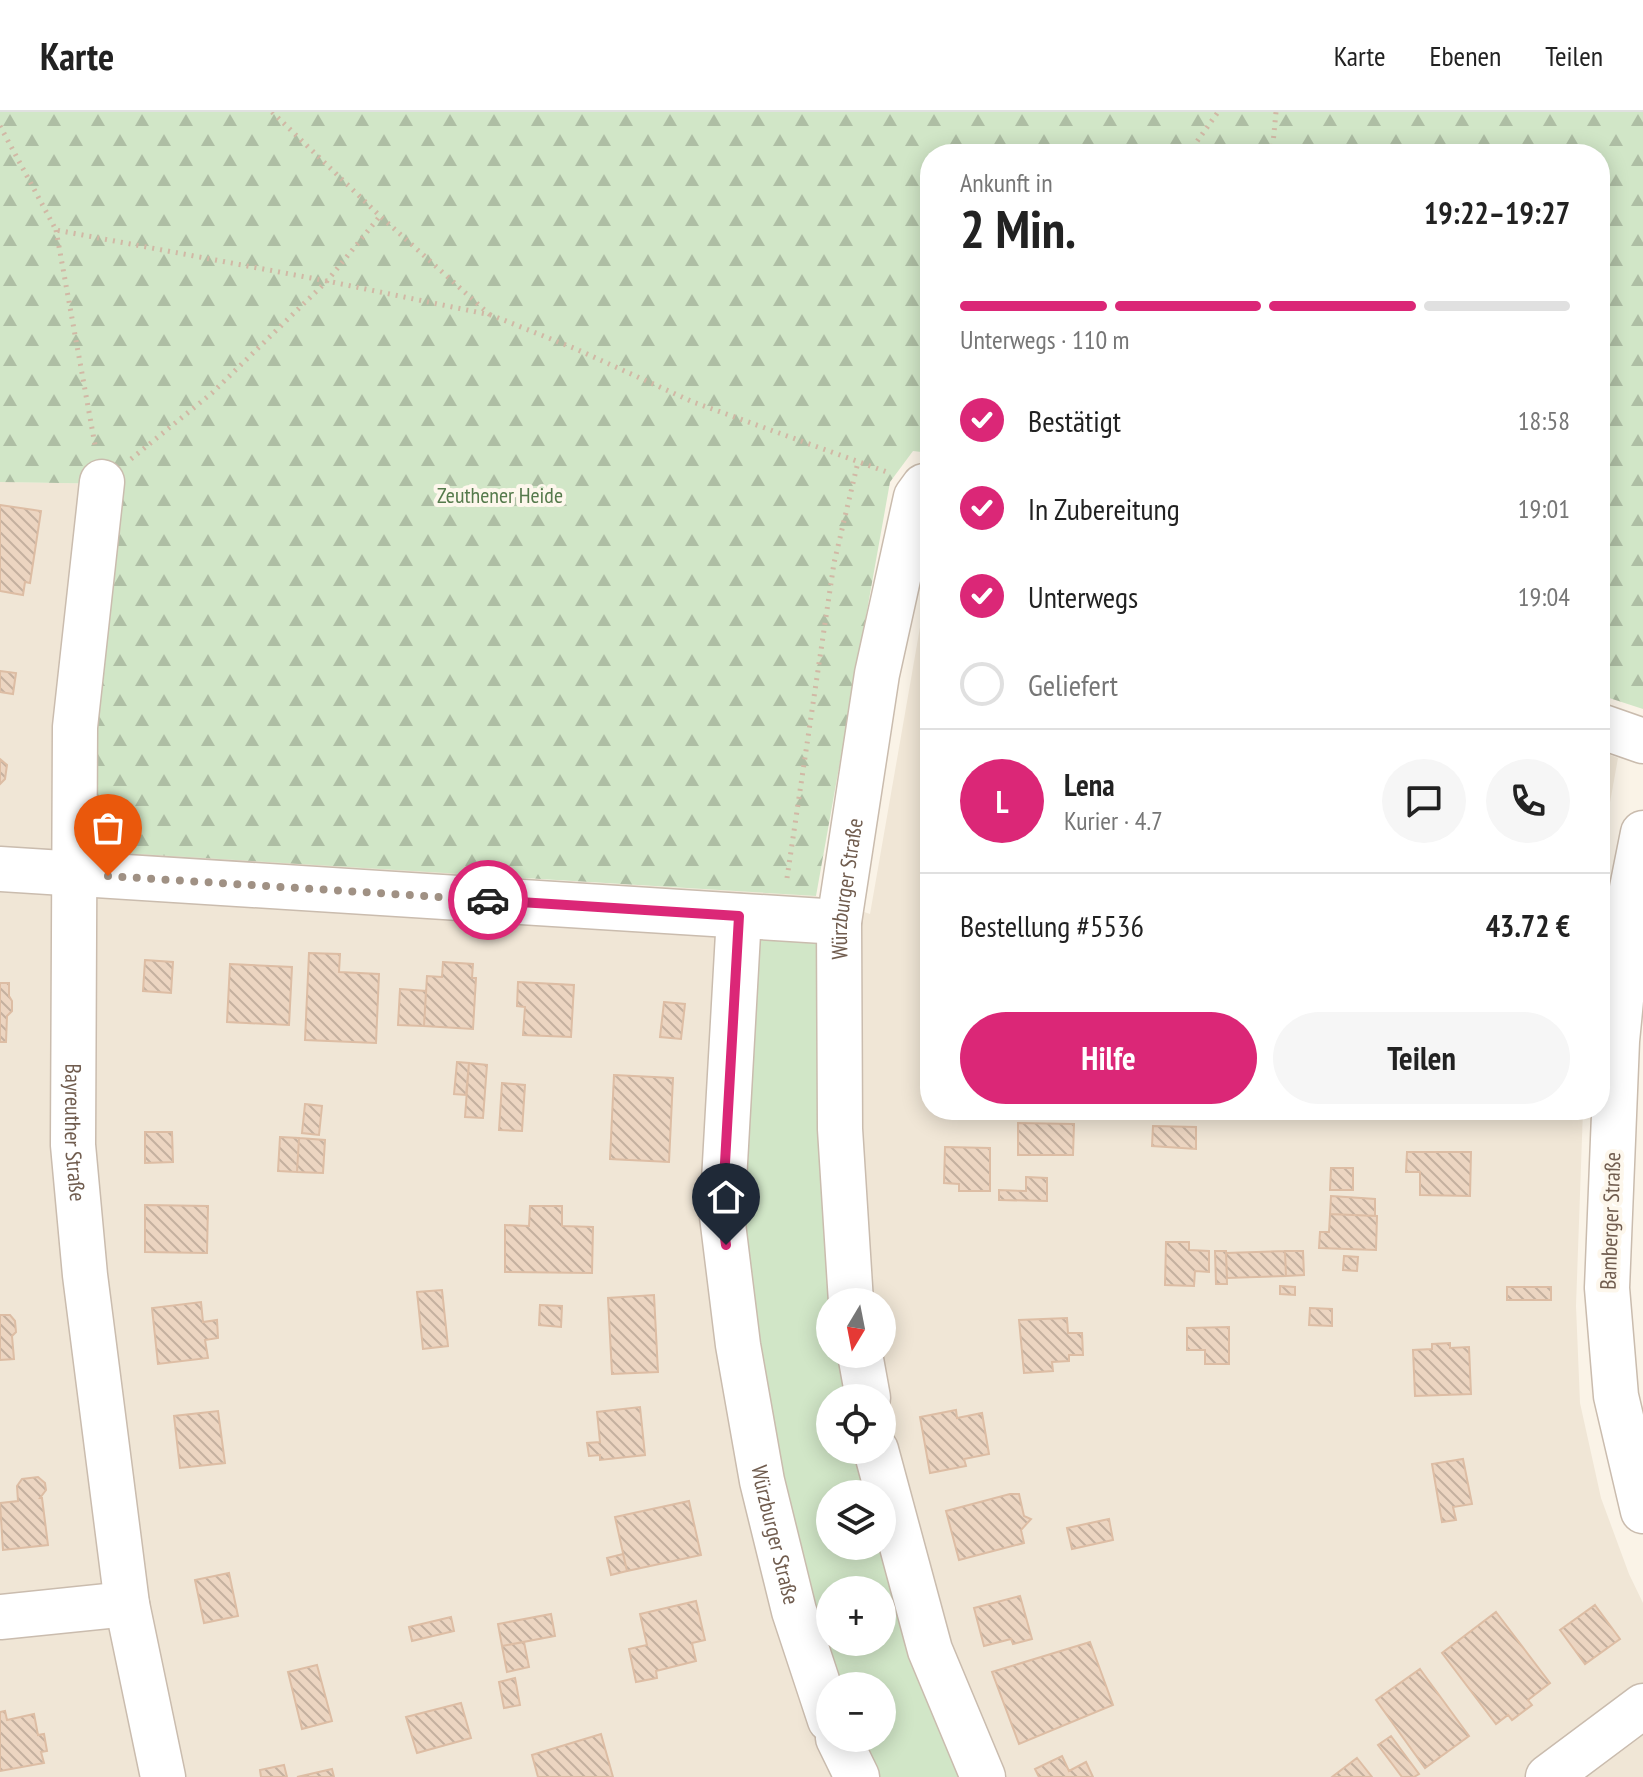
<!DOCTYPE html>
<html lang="de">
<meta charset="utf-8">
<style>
:root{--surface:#fff;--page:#f6f6f6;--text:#222;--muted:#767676;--line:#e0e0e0;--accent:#db2777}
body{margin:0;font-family:"PT Sans Narrow",sans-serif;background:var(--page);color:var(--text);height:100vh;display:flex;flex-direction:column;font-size:30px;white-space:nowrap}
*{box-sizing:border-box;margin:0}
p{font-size:26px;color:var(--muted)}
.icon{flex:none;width:44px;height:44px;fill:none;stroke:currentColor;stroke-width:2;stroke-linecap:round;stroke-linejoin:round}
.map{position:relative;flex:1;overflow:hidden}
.panel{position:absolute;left:920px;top:32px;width:690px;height:976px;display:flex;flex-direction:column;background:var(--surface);border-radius:32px;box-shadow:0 4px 20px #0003}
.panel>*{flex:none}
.needle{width:52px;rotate:190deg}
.tools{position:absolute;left:816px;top:1176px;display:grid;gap:16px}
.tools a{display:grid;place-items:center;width:80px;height:80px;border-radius:50%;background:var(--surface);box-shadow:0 4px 20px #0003;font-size:40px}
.pin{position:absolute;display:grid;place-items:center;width:68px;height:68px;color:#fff;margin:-82px -34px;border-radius:50% 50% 50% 0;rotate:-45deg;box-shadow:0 0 8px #0007}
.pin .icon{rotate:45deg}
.courier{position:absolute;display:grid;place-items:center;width:80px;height:80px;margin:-40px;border:6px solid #db2777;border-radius:50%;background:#fff;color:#222;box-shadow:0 2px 10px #0007}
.overview em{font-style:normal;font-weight:600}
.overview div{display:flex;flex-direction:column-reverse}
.overview{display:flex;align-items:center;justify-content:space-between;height:136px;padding:0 40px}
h1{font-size:52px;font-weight:600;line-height:60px}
.bar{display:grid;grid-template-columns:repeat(4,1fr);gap:12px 8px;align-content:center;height:96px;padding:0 40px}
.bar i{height:10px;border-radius:6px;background:var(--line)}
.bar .active{background:var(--accent)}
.bar p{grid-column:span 4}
.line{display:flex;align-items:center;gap:20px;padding:0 40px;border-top:2px solid var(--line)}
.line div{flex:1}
.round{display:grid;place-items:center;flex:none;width:84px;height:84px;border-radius:42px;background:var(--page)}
ol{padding:0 40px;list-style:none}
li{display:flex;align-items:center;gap:24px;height:88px}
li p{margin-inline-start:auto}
li .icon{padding:8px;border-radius:50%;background:var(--accent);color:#fff;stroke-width:4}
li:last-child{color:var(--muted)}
li i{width:44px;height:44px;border:4px solid var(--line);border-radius:50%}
.primary-button{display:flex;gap:16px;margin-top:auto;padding:16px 40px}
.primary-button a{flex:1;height:92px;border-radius:48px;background:var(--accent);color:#fff;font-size:32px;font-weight:600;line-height:92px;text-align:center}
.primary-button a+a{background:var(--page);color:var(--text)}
header{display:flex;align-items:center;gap:48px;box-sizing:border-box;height:112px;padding:0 40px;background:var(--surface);border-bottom:2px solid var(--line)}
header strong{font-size:38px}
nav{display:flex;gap:44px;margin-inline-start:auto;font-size:28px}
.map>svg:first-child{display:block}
.residential{fill:#f0e6d6;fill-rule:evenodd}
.forest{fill:url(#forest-firs)}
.park{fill:#d1e6c7;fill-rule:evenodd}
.building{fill:url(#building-back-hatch);stroke:#ddbda4;stroke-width:2}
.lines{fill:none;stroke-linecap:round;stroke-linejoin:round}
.minor-casing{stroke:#cabcae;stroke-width:47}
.path{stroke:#d1b8a5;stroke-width:5;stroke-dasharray:2 6;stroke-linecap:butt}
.minor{stroke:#fff;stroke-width:44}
.done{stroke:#a09184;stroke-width:8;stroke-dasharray:0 14.4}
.route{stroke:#db2777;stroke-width:10}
.labels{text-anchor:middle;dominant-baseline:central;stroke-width:8;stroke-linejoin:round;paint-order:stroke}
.park-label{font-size:22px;fill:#557a4b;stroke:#fdf7ec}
.street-label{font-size:22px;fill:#705c4e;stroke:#fdf7ec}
</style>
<header>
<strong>Karte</strong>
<nav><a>Karte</a><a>Ebenen</a><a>Teilen</a></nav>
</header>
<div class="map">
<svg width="1643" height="1665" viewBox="0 0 1643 1665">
<defs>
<pattern id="forest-firs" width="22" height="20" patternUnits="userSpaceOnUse" patternTransform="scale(2)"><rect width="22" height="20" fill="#d1e6c7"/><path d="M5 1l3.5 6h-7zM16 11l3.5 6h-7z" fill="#aebea4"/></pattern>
<pattern id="building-back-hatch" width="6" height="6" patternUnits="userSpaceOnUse" patternTransform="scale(2)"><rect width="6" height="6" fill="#ecd5c1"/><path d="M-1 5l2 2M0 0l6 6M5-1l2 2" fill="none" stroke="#c4b09f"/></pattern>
</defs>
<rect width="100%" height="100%" fill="#faf3e7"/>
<!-- residential -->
<path class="residential" d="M0,370l119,2 382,393 315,19 54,18 60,-344v540h653l-7,196 4,97 21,95 28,76 14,29v174h-1643zM830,1190h52v52h-52zM830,1286h52v52h-52zM830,1382h52v52h-52zM830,1478h52v52h-52zM830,1574h52v52h-52z
M1600,639l18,7 -18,100z"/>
<!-- forest -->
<path class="forest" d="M0,0h1643v597l-43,-14v-541h-670v299l-17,-2 -23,31 -74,414 -727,-45 8,-175 21,-192 -118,-2z"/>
<!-- park -->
<path class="park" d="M790,819l30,13 10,410h16l9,44h-25v52h36l10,44h-46v52h52l86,231h-97l-15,-39h26v-52h-47l-49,-173 -48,-303 18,-273zM830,1478h52v52h-52z"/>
<!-- building -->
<path class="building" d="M0,393l41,6 -11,72 -5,-1 -2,13 -23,-4z
M0,559l16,2 -3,21 -13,-2z
M930,618v36l-7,-1z
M0,647l7,6 -2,14 -5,5z
M309,841l31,1 -1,18 40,2 -3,69 -71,-3z
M145,848l28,2 -2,31 -28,-2z
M443,850l30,2 -1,14h4l-3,51 -49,-3 3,-50 15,1z
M230,852l62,3 -3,58 -62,-3z
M518,870l56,3 -3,52 -48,-2 2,-28 -8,-1z
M0,871h9v13l3,5v10l-5,5 -1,26h-6z
M400,877l26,2 -2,35 -26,-1z
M664,890l21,2 -4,35 -21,-2z
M457,950l12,1 -3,32 -12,-1z
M469,951l18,2 -4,53 -18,-1z
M614,963l59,3 -4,84 -59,-3z
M502,971l23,2 -3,46 -23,-1z
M305,992l17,2 -3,29 -17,-2z
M1040,998h35v4l-35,-1z
M1018,1011l56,1 -1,31h-55z
M1153,1014l43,1v22l-44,-3z
M145,1020h27l1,30 -28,1z
M280,1025l19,1 -2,34 -19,-1z
M299,1026l26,2 -2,33 -26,-1z
M945,1035l45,1v43h-31v-7l-15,-1z
M1407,1040h64l-1,44 -50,-1v-23h-14z
M1331,1056h22v22h-23z
M1026,1065l21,1v23l-48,-1v-10l27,1z
M1331,1084l44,3v17l-45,-2z
M145,1093l63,1 -1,47 -62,-1z
M530,1094h32v20l31,1 -1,46 -87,-1v-47l24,1z
M1330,1102l47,2 -1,34 -57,-2 1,-16h9z
M1166,1130h23v8l20,1v21l-14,-1 -1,15 -29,-1z
M1215,1139h11l1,33h-11z
M1285,1139h18l1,24 -18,1z
M1285,1139l1,25 -59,2 -1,-25z
M1344,1144l14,1 -1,14 -14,-1z
M1280,1174l15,1v8l-15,-1z
M1507,1175h44v13h-44z
M442,1178l6,56 -25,3 -6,-57z
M654,1183l4,77 -46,2 -4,-76z
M201,1190l2,20 14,-2 1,18 -13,2 3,18 -50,6 -6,-56z
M540,1193l22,1 -1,21 -22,-2z
M1310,1196l22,1v17l-23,-1z
M0,1203h10l5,6 1,11 -4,4 2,23 -14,1z
M1067,1206l1,15h14l1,22h-14v6l-17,1 1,9 -29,2 -5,-53z
M1229,1215v37h-24v-14h-18v-22z
M1450,1231v5l19,-1 2,47 -56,2 -2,-46 19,-1v-5z
M640,1295l5,48 -45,5v-5l-11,1 -2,-13 13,-1 -3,-30z
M956,1298l1,8 25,-5 7,41 -25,5 2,7 -36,7 -10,-56z
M218,1299l7,52 -45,5 -6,-52z
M1463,1347l9,45 -19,3 3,13 -14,2 -10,-58z
M38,1365l7,6 1,7 -6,8h2l6,47 -45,5 -3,-47 18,-2 -1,-15 5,-7z
M1010,1382h9l5,22 7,3 -10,11 3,13 -65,17 -13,-49z
M689,1389l12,54 -74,16 -12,-54z
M1109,1407l4,21 -41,9 -5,-21z
M623,1442l4,17 -16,4 -4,-17z
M229,1461l9,43 -34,7 -9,-43z
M1020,1484l12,43 -19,5 -2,-5 -27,7 -10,-38z
M696,1489l9,39 -13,3 4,18 -40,10 1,7 -21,4 -7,-33 18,-4 -7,-31z
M1595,1493l25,34 -35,25 -25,-34z
M1496,1500l54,71 -22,17 4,5 -20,15 -4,-5 -12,9 -54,-71z
M551,1502l4,22 -53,10 -4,-22z
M451,1505l3,14 -42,10 -3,-14z
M524,1530l5,25 -22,5 -5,-26z
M1090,1530l23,63 -94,39 -27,-72z
M317,1553l15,56 -30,8 -14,-57z
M1420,1557l49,67 -44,32 -49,-68z
M515,1566l5,27 -16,3 -5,-26z
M461,1591l10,35 -54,15 -11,-36z
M5,1599l2,9 27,-6 4,21 6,-1 3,17 -6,1 3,11 -44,8v-59z
M601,1622l12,43h-75l-6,-22z
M1391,1624l28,38 -5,3h-12l-24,-32z
M1062,1644l7,15 17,-9 7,15h-54l-4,-8z
M1357,1646l15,19h-40z
M284,1653l3,12h-26l-1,-7z
M332,1657l2,8h-37z"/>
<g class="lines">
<!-- minor casing -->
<g class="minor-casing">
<g id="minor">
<path id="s1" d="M102,370l-27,245 -2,418 12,130 42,329 36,173"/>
<path d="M1600,614l43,15"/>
<path d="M1643,721l-11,55 -15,153 -10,247 9,108 27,115"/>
<path d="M0,757l839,53"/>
<path id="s2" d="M739,804l-17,300 16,129 24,136 32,130 36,109"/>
<path id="s3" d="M851,1190l-11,-173 -1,-207 38,-248 39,-177 8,-11 6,1"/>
<path d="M860,1242l8,44"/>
<path d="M876,1338l54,200 53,127"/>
<path d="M0,1505l127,-13"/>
<path d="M838,1626l19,39"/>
<path d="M1548,1665l95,-71"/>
</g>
</g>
<!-- path -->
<path class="path" d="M272,0l108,104 110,99
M0,14l56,104 271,51 164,34 85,34 117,53 194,70
M1188,42l30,-42
M1272,42l4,-42
M56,118l39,215
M131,347l81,-66 115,-112 53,-65
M787,766l47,-315 24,-101"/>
<!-- minor -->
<use href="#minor" class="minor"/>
</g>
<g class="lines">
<!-- done -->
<path class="done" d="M108,764l380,24"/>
<!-- route -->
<path class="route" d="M488,788l251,16 -17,300 4,29"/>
</g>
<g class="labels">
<!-- park labels -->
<g class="park-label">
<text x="500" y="383">Zeuthener Heide</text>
</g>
<!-- street labels -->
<g class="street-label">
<text stroke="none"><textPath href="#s3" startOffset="414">Würzburger Straße</textPath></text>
<text stroke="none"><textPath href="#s1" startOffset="652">Bayreuther Straße</textPath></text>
<text transform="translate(1610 1109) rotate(-88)">Bamberger Straße</text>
<text stroke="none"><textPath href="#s2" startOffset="624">Würzburger Straße</textPath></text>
</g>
</g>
</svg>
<div class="tools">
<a><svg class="needle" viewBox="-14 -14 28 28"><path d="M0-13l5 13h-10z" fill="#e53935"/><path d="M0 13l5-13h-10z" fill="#767676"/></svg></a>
<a><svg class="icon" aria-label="locate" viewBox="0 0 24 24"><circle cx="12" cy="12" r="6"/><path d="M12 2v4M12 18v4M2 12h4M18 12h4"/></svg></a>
<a><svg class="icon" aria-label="layers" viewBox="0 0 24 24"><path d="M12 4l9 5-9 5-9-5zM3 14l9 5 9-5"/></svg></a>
<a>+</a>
<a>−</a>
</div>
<div class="pin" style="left:108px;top:764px;background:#ea580c"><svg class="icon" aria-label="bag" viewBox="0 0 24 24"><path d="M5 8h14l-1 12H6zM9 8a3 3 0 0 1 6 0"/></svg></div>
<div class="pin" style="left:726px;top:1133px;background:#1f2937"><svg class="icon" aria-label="home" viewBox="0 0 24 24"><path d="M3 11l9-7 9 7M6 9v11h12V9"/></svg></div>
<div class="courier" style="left:488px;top:788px"><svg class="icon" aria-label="car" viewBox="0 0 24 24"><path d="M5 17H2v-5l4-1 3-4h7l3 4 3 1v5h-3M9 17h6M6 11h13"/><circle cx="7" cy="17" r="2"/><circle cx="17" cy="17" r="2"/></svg></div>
<section class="panel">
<div class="overview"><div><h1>2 Min.</h1><p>Ankunft in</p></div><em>19:22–19:27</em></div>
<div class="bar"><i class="active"></i><i class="active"></i><i class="active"></i><i></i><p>Unterwegs · 110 m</p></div>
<ol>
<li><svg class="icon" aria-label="check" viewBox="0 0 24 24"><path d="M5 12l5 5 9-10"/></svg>Bestätigt<p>18:58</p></li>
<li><svg class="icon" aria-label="check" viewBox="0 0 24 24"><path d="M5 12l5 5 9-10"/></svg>In Zubereitung<p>19:01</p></li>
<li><svg class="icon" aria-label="check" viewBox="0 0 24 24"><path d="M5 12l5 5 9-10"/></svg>Unterwegs<p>19:04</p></li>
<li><i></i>Geliefert</li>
</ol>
<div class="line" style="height:144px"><b class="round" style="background:var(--accent);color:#fff">L</b><div><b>Lena</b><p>Kurier · 4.7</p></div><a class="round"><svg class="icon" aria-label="chat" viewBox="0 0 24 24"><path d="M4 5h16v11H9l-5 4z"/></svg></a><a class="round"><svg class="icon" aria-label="phone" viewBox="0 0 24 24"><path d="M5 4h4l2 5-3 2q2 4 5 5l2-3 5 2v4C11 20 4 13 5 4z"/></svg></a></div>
<div class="line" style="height:104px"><div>Bestellung #5536</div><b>43.72 €</b></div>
<div class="primary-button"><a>Hilfe</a><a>Teilen</a></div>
</section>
</div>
